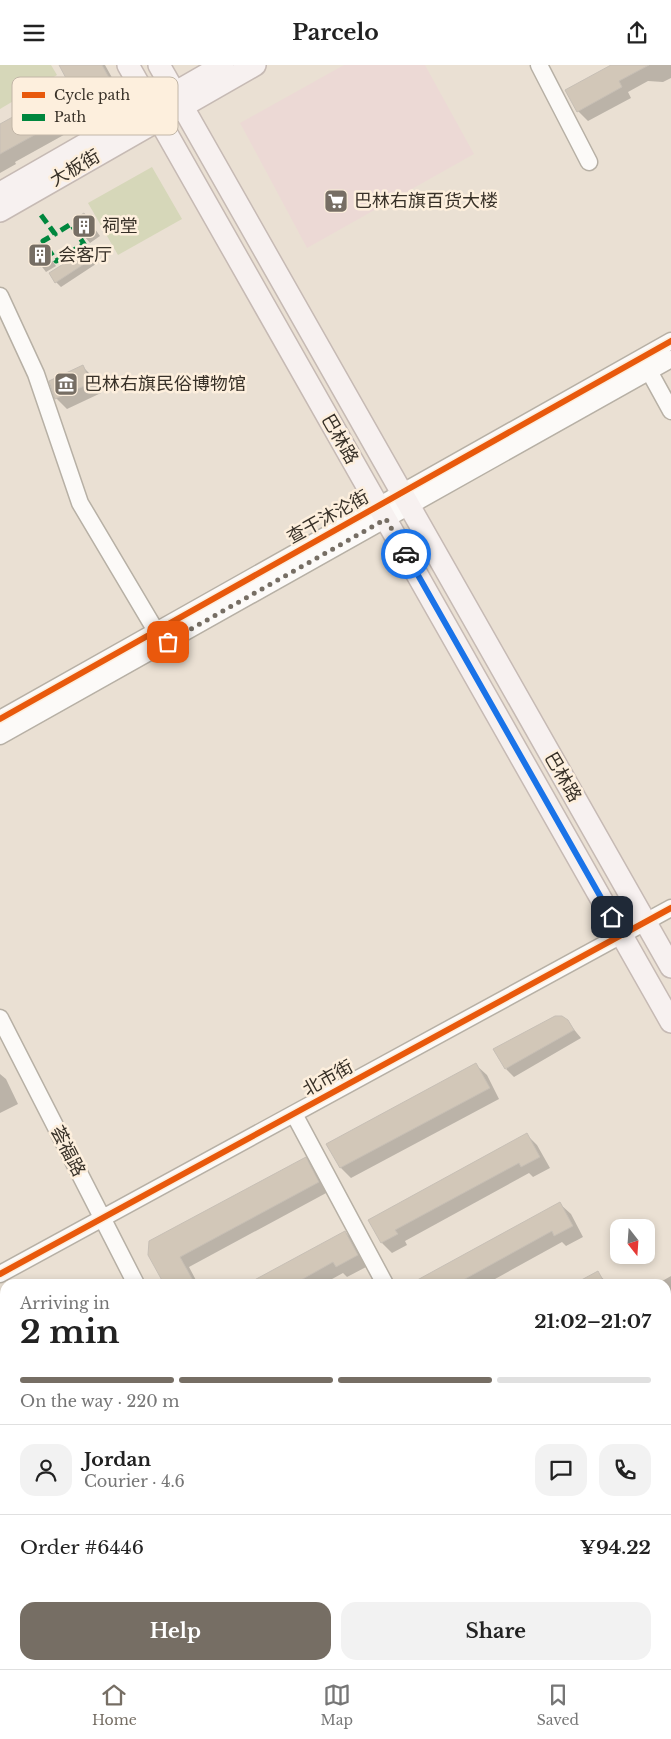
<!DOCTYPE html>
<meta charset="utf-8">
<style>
:root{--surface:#fff;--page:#f2f2f2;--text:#222;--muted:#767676;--line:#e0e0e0;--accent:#766e64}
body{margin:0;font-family:"Libre Baskerville","Noto Sans SC",serif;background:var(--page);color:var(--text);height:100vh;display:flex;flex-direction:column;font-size:19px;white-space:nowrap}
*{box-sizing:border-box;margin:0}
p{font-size:16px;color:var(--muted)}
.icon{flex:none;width:28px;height:28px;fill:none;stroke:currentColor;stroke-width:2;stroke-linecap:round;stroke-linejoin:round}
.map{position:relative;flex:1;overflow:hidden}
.sheet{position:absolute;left:0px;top:1214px;width:671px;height:391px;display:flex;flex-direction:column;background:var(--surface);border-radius:15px 15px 0 0;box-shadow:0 2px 8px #0003}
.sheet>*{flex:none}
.needle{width:32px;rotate:163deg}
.tools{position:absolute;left:610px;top:1154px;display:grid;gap:10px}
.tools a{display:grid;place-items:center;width:45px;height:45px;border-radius:10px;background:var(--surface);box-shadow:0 2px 8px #0003;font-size:25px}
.pin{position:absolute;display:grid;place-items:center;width:42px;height:42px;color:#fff;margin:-21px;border-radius:10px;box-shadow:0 2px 8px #0006}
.courier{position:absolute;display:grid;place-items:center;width:50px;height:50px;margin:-25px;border:4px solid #1a73e8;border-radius:50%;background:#fff;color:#222;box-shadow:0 1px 6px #0007}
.overview em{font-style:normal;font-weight:700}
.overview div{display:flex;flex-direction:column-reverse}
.overview{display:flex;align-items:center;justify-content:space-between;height:85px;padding:0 20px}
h1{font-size:32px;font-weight:700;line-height:38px}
.bar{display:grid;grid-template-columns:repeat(4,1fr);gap:8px 5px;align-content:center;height:60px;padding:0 20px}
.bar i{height:6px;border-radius:4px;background:var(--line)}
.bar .on{background:var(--accent)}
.bar p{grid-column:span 4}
.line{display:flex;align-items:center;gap:12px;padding:0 20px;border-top:1px solid var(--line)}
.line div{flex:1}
.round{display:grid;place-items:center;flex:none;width:52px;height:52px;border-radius:15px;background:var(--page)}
.cta{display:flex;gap:10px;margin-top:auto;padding:10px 20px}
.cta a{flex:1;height:58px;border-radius:15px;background:var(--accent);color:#fff;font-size:20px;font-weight:700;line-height:58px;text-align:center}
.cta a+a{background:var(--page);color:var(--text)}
header{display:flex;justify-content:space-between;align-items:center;height:65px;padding:0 20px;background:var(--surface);font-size:22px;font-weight:700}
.tab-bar{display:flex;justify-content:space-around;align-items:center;height:70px;border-top:1px solid var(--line);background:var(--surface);font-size:14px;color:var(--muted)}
.tab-bar a{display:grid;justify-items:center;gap:2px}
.tab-bar .on{color:var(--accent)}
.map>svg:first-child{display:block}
.commercial{fill:#ecd9d5}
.green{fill:#d6d7b9}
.shadow{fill:#0003}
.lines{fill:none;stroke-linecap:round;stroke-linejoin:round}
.stream{stroke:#aac1dc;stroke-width:4}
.building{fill:#d2c7b8;stroke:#c7bfb5}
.minor-casing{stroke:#b7b0a5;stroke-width:19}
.major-casing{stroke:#c6bab4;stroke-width:24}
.minor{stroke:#fcfaf8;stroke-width:16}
.major{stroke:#f7f1f0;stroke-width:21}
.quiet{stroke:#00873e;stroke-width:5;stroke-dasharray:10 5;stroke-linecap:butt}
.cycleway-casing{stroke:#fdefdd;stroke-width:9}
.cycleway{stroke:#e8590c;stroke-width:6}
.done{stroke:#766e64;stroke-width:5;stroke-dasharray:0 9}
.route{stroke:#1a73e8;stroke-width:6}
.labels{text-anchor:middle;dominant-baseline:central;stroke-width:5;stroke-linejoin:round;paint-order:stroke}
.street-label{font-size:18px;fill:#383128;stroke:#fdefdd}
.poi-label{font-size:18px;fill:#383128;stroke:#fdefdd;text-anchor:start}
.key{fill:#fdefdd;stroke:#c2b6a7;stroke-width:1}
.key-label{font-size:14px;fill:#383128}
</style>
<header><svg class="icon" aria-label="menu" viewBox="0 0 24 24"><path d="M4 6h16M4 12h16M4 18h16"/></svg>Parcelo<svg class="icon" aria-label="share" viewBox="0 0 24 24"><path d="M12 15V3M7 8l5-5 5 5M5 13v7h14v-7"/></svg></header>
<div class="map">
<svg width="671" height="1604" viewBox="0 0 671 1604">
<rect width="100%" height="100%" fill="#eae0d3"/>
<!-- commercial -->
<path class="commercial" d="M344,0h81l49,89 -167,94 -67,-125z"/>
<!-- green -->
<path class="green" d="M0,0h51l6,10 -57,34z
M152,102l30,52 -64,36 -30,-52z"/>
<!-- shadow -->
<path class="shadow" d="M60,0h45l20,36 -110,61 1,2 -16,9v-48l65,-35 4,-9z
M614,0h57v13l-8,4 -15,-1 -20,11 3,6 -43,23 -10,-10z
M84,149l16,22 -10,7 -5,-6z
M40,179l16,22 -10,6 -16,-21z
M92,183l10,12 -41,27 -5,-5z
M83,302l10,10 8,16 -34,16 -11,-11z
M567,956l14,17 -67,39 -8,-8z
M476,1000l11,10 12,24 -148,79 -10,-10 -13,-24z
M0,1009l6,5 12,25 -18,9z
M527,1070l10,10 13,23 -17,9 -4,-4 -124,68 2,4 -15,8 -10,-10 -13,-23z
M306,1094l9,10 13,23 -139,75 9,17h-33l-15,-29z
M560,1139l11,10 12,23 -17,9 -4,-4 -76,42h-73z
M345,1167l11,11 12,23 -21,11 -4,-4 -20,11h-73z
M597,1207l11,12h-31z
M671,1211v44l-5,3v-39h-9z
M632,1214l4,5h-13z
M671,1479v42l-5,3v-42z
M442,1600h86l-7,4h-86z"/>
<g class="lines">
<!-- stream -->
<path class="stream" d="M0,1450l5,3
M260,1600l8,4"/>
</g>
<!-- building -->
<path class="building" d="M59,0h43l14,25 -116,64v-30l63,-35 -3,-5 7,-4z
M611,0h38l-30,16 3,6 -45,25 -12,-22z
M84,148l11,18 -11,7 -11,-18z
M40,178l11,17 -11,7 -11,-17z
M92,181l6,9 -43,28 -6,-10z
M83,300l8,18 -36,16 -6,-18z
M555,951h7l6,4 6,10 -69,39 -12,-20z
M476,998l14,25 -150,80 -14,-24z
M527,1068l13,24 -19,10 -2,-4 -124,67 3,4 -17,9 -13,-23z
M306,1092l13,25 -139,75 15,27h-31l-16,-29 1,-14z
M560,1137l13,24 -19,10 -2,-5 -96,53h-46z
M345,1166l13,24 -22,12 -3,-5 -39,22h-47z
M598,1206l7,13h-31z"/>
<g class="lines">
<!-- minor casing -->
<g class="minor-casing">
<path id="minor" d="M539,0l50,97
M0,231l36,78 44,129 76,128
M649,306l22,40
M0,654l671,-378
M0,671l671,-377
M0,953l136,266
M294,1049l91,170
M0,1209l671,-366
M0,1339l5,-2
M666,1405l5,-3
M666,1431l5,-3
M0,1525l5,6
M61,1600l3,4
M333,1600l2,4
M314,1604l7,-4
M359,1604l7,-4"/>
</g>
<!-- major casing -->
<g class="major-casing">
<path id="major" d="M128,0l543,957
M159,0l512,902
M0,128l223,-128
M0,146l255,-146"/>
</g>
<!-- minor -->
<use href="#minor" class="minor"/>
<!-- major -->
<use href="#major" class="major"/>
<!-- quiet -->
<path class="quiet" d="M41,150l14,19 -12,7 13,20 28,-17 -13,-20 -16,10"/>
<!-- cycleway casing -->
<g class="cycleway-casing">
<path id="cycleway" d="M0,654l671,-378
M0,1209l671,-366"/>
</g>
<!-- cycleway -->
<use href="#cycleway" class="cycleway"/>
</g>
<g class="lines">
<!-- done -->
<path class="done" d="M168,577l218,-123 20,35"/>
<!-- route -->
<path class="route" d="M406,489l206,363"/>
</g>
<!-- icons -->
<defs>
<g id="supermarket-square" transform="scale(1.25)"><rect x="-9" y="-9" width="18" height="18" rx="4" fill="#766e64" stroke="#fdefdd"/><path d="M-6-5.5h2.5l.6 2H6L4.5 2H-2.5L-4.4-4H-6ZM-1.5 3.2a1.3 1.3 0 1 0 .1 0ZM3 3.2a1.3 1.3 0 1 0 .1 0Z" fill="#fff"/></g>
<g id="building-square" transform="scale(1.25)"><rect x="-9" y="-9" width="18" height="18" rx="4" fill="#766e64" stroke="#fdefdd"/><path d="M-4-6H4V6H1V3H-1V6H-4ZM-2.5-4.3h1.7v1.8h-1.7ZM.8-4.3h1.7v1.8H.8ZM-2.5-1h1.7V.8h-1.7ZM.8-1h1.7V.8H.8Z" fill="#fff"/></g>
<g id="museum-square" transform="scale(1.25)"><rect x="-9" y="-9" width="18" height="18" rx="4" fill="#766e64" stroke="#fdefdd"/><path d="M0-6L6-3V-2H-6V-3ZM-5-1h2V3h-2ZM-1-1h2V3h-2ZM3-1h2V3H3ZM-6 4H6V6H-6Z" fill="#fff"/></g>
</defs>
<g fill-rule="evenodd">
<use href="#supermarket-square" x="336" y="136"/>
<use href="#building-square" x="84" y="161"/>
<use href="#building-square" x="40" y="190"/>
<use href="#museum-square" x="66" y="319"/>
</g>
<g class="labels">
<!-- street labels -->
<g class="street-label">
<text transform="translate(75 103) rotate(-30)">大板街</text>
<text transform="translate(340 374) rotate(60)">巴林路</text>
<text transform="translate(328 452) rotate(-29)">查干沐沦街</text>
<text transform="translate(563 712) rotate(60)">巴林路</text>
<text transform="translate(328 1013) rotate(-29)">北市街</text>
<text transform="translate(68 1086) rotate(63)">荟福路</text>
</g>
<!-- poi labels -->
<g class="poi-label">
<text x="354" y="136">巴林右旗百货大楼</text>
<text x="102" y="161">祠堂</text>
<text x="58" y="190">会客厅</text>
<text x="84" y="319">巴林右旗民俗博物馆</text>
</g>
</g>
<!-- legend -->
<rect x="12" y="12" width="166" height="58" rx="8" class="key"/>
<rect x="22" y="27" width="23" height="6" fill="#e8590c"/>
<rect x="22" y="49" width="23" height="7" fill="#00873e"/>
<g class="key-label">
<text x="54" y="35">Cycle path</text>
<text x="54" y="57">Path</text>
</g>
</svg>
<div class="tools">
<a><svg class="needle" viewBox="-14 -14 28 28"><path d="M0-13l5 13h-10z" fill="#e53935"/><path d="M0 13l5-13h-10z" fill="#767676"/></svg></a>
</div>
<div class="pin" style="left:168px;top:577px;background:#ea580c"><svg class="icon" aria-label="bag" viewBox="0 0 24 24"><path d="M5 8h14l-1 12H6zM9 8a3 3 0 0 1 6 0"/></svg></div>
<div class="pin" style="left:612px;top:852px;background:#1f2937"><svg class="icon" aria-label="home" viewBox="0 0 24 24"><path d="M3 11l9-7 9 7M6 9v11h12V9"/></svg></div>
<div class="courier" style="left:406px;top:489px"><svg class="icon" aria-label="car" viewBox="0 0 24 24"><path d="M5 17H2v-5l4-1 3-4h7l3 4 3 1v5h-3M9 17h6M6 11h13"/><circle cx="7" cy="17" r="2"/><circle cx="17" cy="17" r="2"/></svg></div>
<section class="sheet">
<div class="overview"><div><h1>2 min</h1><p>Arriving in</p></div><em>21:02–21:07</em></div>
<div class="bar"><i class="on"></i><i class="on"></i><i class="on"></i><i></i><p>On the way · 220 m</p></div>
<div class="line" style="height:90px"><a class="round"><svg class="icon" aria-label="person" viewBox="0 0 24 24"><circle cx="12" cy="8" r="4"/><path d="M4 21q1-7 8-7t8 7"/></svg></a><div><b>Jordan</b><p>Courier · 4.6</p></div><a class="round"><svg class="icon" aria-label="chat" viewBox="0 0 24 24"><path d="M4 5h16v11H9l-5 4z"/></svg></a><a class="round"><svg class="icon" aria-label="phone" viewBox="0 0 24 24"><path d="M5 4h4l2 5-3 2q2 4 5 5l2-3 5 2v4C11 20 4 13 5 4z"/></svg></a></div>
<div class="line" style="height:65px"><div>Order #6446</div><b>¥94.22</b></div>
<div class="cta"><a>Help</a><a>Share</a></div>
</section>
</div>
<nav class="tab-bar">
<a class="on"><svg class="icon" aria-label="home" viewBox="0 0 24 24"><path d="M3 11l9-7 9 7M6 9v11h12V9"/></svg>Home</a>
<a><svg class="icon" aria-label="map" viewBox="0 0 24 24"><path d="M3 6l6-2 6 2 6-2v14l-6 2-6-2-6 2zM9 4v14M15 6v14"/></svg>Map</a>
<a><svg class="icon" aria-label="saved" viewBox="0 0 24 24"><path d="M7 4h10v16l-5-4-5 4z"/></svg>Saved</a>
</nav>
